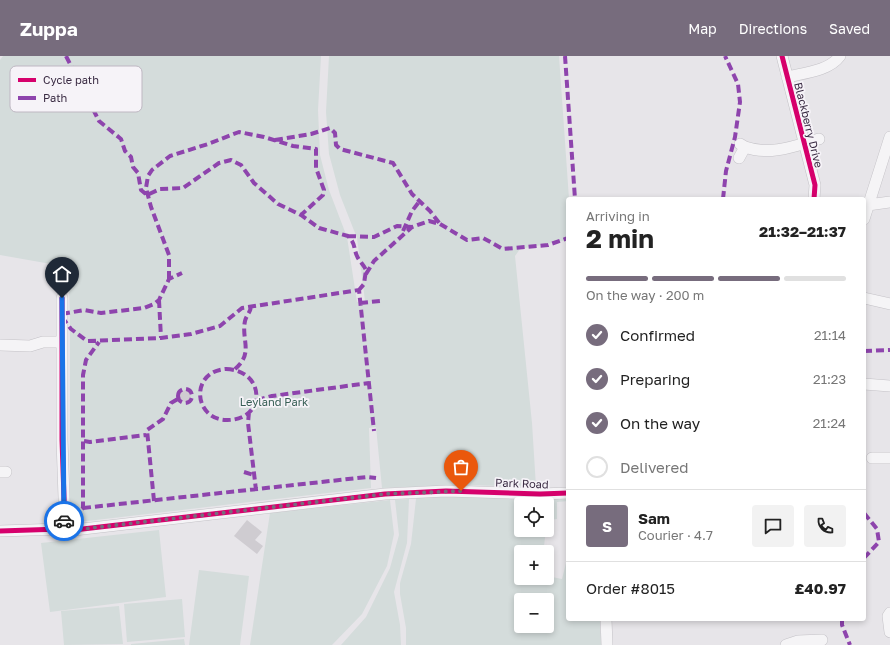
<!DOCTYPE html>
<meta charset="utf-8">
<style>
:root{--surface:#fff;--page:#f2f2f2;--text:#222;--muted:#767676;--line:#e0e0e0;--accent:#776c7d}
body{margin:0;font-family:"Golos Text",sans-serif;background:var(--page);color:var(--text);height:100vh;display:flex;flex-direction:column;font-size:15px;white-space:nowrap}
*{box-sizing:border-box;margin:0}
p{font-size:13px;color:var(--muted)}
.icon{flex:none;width:22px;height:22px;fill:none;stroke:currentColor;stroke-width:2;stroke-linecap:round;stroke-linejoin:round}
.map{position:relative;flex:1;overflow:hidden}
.panel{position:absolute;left:566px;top:141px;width:300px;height:424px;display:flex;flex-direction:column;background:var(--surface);border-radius:4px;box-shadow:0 2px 6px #0003}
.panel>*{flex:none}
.fabs{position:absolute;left:514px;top:441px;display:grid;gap:8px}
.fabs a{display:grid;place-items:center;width:40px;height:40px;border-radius:4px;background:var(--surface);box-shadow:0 2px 6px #0003;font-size:20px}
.pin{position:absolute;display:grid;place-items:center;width:34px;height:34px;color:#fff;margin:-41px -17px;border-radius:50% 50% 50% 0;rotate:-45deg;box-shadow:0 0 4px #0007}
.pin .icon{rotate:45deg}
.courier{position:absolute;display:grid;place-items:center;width:40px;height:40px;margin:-20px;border:3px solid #1a73e8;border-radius:50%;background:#fff;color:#222;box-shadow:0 1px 5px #0007}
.headline em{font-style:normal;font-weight:700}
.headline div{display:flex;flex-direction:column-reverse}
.headline{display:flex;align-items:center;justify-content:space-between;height:68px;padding:0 20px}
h1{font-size:26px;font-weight:700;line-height:30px}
.bar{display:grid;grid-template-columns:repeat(4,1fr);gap:6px 4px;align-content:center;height:48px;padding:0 20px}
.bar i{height:5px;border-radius:3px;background:var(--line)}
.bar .selected{background:var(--accent)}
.bar p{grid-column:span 4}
.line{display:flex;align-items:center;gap:10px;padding:0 20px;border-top:1px solid var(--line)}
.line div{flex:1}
.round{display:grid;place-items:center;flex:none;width:42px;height:42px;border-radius:4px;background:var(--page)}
ol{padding:0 20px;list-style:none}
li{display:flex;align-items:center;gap:12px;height:44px}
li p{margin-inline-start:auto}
li .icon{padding:4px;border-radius:50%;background:var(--accent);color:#fff;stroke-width:4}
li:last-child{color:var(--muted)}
li i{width:22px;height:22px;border:2px solid var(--line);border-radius:50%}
header{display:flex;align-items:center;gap:24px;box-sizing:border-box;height:56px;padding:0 20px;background:var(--accent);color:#fff}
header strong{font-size:19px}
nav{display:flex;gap:22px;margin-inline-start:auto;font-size:14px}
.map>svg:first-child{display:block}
.green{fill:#d4dcdb;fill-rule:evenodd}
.building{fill:#cfccd1}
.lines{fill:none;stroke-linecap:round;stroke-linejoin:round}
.minor-casing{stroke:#c4c2c7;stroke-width:12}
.minor{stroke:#f5f4f6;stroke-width:11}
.quiet{stroke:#8e44ad;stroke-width:4;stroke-dasharray:8 4;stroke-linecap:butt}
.cycleway-casing{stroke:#f6f3f8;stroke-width:8}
.cycleway{stroke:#d6006c;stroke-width:5}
.done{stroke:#776c7d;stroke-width:4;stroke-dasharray:0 7.2}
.route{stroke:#1a73e8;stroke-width:5}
.labels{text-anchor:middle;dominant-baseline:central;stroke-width:3.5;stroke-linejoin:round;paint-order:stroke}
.street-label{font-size:11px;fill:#3a2b43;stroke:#f6f3f8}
.park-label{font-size:11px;fill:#385f56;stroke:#f6f3f8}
.key{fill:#f6f3f8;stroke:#beb7c2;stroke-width:1}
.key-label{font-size:11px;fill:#3a2b43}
</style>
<header>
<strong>Zuppa</strong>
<nav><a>Map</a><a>Directions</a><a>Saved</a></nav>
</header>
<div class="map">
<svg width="890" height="589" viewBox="0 0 890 589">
<rect width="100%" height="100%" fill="#e7e5e9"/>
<!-- green -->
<path class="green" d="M3,0h318l-3,54 2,45 9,35 18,47 10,65 8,-1 -8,-63 -17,-43 -11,-41 -3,-42 3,-56h230l10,143 -1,41 -48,9 -5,7 17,167 4,64 -74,-2 -80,3 -6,-61 -7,1 2,60 -301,35v-209l-2,-47 -68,-12v-195z
M419,439l149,1v5l-11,1v17l-8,1 -2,6v-22h-26v26h25l-2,16 3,6h-26v26h26v-2l15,3 6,-24v64h32l1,26h-195v-17l-6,-34v-11l11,-39 5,-45zM521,544h26v26h-26z
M409,443l-2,44 -13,49 6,33 1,20h-60l25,-28 24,-49 9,-33 -4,-35z
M390,444l4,34 -7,32 -25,48 -30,31h-82l20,-132z
M159,474l7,67 -116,15 -9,-69z
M199,514l50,6 -9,69h-51z
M182,543l3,38 -58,5 -3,-38z
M119,550l4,38 -59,1 -3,-34z
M184,583l1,6h-54v-1z"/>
<!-- building -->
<path class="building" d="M179.5 340a5.5 5.5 0 1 1 11 0a5.5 5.5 0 1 1-11 0Z
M247,464l15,12 -7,8 8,6 -6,8 -23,-18z"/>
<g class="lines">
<!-- minor casing -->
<g class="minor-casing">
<path id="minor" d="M782,0l33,129 -1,14
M787,21c17,-4 42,-6 53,-21
M745,91c25,9 50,-1 74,-8
M739,102l6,-11 -5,-3
M868,149l22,-3
M864,163l26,-82
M62,242v142l3,86
M864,242l26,6
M0,289l30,1 13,-4h18
M864,328l26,2
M872,402h18
M0,416h6
M0,475l61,-2 4,-3 9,4 311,-36 61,-3 94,3 28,-1
M890,557l-2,3 2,16
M606,563l1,26
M786,589l12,-4 24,-1"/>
</g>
<!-- minor -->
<use href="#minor" class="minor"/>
<!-- quiet -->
<path class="quiet" d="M66,0l33,65 22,18 4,12 6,6 2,10 5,6 3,17 6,5 13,-6 23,-1 36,-25 12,-3 10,5 13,18 24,21 23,11 18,13 29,8c8,8 5,11 9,20 2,5 7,9 9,14l-2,14 -5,6
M565,0l10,143
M275,84l36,-6 19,-6 5,5 1,12 4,4 53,14 19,31 18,17 10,13
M723,143l3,-28 9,-34 5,-35 -2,-18 -13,-28
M403,175l9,-20 7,-9
M348,180l26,1 23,-11 15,1 17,-6 11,3 27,16 16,-2 20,11 45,-4 20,-7
M366,218l8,-13 38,-34
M169,223v-24l-18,-48 -5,-19 2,-12 4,-6 18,-14 38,-12 31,-12 25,5 29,9 23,3v19l8,22 -1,5 -22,20
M159,244l2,38
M360,247l20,-2
M62,258l22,-4 17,3 43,-5 10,-4 5,-4 10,-21 13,-6
M62,261l9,12 16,12 74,-3 30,-4 29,-8 22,-18 117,-18 15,141
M864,295l26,-1
M226,313c40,1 41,52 0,51 -33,-1 -36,-49 0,-51z
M235,313c19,-16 6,-29 10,-48 1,-5 5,-8 6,-14
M178 340a7 7 0 1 1 14 0a7 7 0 1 1-14 0Z
M257,344l15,-4 97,-13
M249,356l-1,11 8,67
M84,385l6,1 56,-7
M244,416l10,3
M154,445l-7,-71 16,-11 8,-16 7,-4
M83,452l284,-31 9,1
M864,457l13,16 2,13 -15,16
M65,470l18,-18v-133l3,-15 13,-18
M842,563v6l8,20"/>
<!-- cycleway casing -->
<g class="cycleway-casing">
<path id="cycleway" d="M782,0l33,129 -1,14
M62,242v142l3,86
M0,475l61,-2 4,-3 9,4 311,-36 61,-3 94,3 28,-1"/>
</g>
<!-- cycleway -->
<use href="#cycleway" class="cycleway"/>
</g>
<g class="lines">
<!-- done -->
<path class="done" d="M64,465l1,5 9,4 311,-36 76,-3"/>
<!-- route -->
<path class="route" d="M62,242l2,223"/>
</g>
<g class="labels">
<!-- street labels -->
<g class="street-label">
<text transform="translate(809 69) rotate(76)">Blackberry Drive</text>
<text transform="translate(522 427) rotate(2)">Park Road</text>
</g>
<!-- park labels -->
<g class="park-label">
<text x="274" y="345">Leyland Park</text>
</g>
</g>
<!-- legend -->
<rect x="10" y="10" width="132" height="46" rx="6" class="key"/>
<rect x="18" y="22" width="18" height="4" fill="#d6006c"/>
<rect x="18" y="40" width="18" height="4" fill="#8e44ad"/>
<g class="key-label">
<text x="43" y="28">Cycle path</text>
<text x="43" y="46">Path</text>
</g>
</svg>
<div class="fabs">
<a><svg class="icon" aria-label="locate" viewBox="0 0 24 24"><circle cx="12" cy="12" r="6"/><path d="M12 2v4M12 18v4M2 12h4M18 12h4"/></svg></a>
<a>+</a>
<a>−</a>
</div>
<div class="pin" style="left:461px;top:435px;background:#ea580c"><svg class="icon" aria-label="bag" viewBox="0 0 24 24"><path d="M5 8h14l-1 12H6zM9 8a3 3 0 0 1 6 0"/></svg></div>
<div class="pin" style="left:62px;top:242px;background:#1f2937"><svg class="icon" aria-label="home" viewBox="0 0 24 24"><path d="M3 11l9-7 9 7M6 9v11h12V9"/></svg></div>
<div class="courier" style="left:64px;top:465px"><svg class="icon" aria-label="car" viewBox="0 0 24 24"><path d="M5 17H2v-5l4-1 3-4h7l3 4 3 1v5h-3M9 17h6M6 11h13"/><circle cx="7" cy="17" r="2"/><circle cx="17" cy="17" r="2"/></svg></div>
<section class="panel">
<div class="headline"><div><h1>2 min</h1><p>Arriving in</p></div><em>21:32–21:37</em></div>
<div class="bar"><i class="selected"></i><i class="selected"></i><i class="selected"></i><i></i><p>On the way · 200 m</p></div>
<ol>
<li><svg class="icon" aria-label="check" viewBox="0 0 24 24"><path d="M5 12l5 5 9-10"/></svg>Confirmed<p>21:14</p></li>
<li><svg class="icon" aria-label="check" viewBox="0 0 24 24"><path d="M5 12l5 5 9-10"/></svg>Preparing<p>21:23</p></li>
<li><svg class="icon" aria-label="check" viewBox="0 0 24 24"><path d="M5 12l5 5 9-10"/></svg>On the way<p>21:24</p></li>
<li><i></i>Delivered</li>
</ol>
<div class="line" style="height:72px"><b class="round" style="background:var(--accent);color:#fff">S</b><div><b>Sam</b><p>Courier · 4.7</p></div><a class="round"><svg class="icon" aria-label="chat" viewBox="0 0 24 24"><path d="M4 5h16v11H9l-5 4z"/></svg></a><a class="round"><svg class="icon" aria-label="phone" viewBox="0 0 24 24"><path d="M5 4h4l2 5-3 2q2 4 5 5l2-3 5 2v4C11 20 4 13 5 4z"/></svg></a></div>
<div class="line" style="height:52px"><div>Order #8015</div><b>£40.97</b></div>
</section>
</div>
